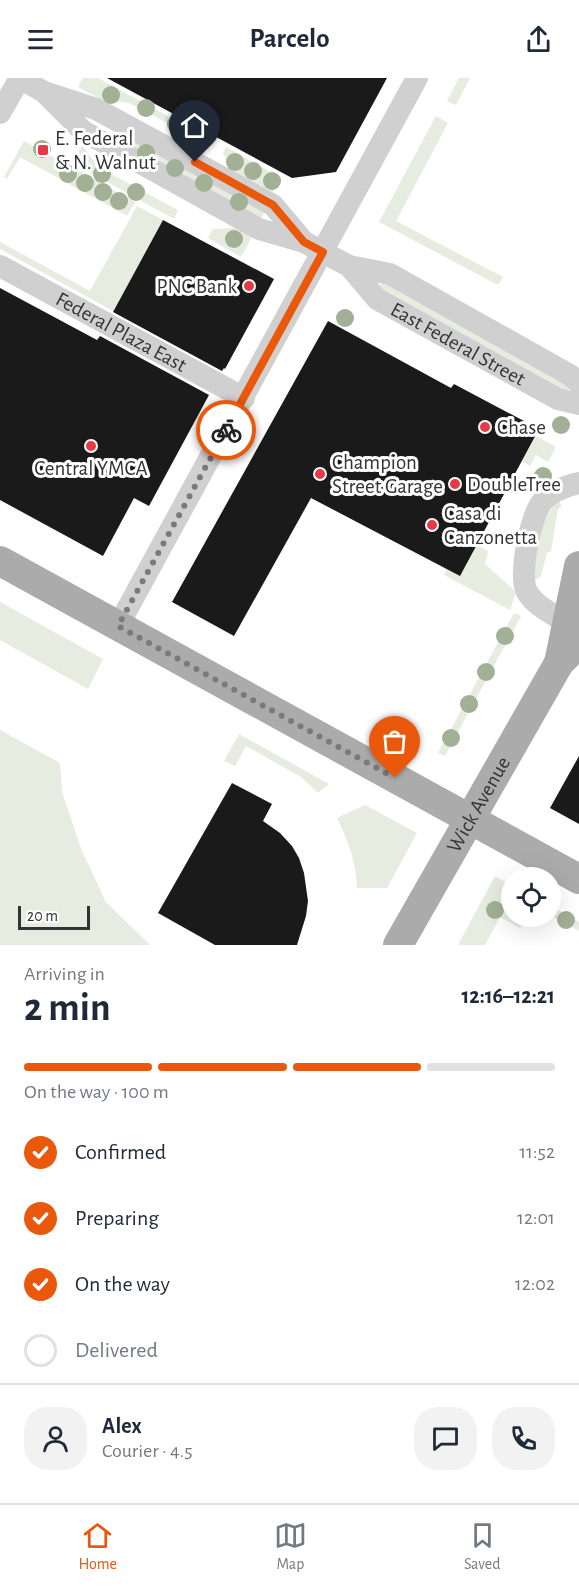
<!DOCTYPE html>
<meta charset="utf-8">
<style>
:root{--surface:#fff;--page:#f2f2f3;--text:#1f2937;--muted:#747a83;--line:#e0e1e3;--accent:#ea580c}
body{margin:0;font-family:"Alegreya Sans",sans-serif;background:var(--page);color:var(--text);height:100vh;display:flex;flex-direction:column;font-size:22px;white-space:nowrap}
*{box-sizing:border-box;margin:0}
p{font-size:20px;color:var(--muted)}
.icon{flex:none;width:33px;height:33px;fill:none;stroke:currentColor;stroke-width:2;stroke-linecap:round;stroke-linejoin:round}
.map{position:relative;height:867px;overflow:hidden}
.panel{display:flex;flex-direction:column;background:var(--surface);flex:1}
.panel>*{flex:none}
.tools{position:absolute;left:501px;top:789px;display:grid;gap:12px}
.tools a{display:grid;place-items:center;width:60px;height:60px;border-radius:50%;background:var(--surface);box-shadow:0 6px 24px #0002;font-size:30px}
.scale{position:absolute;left:18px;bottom:15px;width:72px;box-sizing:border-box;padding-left:6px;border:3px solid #333;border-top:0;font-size:16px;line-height:21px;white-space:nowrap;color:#333;-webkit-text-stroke:4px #fff;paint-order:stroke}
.pin{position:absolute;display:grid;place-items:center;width:51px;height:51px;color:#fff;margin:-62px -26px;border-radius:50% 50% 50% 0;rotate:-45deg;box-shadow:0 0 6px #0007}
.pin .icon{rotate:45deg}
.courier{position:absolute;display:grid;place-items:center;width:60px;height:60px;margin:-30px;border:4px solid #ea580c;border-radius:50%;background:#fff;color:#222;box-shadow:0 2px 8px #0007}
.summary em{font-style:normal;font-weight:700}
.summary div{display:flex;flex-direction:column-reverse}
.summary{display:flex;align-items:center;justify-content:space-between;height:102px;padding:0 24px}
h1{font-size:39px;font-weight:700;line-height:45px}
.bar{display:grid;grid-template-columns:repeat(4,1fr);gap:9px 6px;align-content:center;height:72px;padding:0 24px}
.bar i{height:8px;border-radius:4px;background:var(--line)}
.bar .selected{background:var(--accent)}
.bar p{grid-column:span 4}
.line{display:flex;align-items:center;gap:15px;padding:0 24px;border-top:2px solid var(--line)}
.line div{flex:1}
.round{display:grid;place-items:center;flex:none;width:63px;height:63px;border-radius:24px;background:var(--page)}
ol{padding:0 24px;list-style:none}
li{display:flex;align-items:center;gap:18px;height:66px}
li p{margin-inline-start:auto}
li .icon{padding:6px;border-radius:50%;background:var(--accent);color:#fff;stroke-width:4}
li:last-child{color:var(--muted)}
li i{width:33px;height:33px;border:3px solid var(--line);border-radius:50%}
header{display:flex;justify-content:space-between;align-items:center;height:78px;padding:0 24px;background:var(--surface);font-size:27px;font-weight:700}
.tabs{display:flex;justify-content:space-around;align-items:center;height:84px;border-top:2px solid var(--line);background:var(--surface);font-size:16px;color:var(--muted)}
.tabs a{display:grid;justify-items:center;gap:3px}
.tabs .selected{color:var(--accent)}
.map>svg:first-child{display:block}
.green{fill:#e6ecdf}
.building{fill:#1a1a1a}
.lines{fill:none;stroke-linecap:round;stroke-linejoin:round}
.minor{stroke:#d0d0d0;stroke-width:22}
.major{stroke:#ababab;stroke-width:30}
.tree{fill:#a2b095}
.done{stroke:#7a7a7a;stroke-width:6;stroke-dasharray:0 10.8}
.route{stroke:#ea580c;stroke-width:8}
.poi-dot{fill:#e63946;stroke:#fff;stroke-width:2}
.labels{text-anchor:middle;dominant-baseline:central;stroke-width:6;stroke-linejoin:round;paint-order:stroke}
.poi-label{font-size:21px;fill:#333;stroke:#fff;text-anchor:start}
.street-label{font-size:21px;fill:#333;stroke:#fff}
</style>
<header><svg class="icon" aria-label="menu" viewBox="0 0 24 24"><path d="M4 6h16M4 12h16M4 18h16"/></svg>Parcelo<svg class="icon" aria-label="share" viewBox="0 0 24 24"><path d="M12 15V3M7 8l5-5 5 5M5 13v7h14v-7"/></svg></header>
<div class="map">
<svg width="579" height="867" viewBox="0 0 579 867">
<rect width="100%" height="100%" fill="#fff"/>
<!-- green -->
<path class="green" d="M83,0h15l86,47 -3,5 -52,-27 -29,-4 -22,-12z
M459,0h11l-14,27 -9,-4z
M436,38l12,7 -52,98 107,56 -5,8 -119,-63z
M111,57l32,7 121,68 -1,7 -2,1z
M24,63l111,61 -8,14 -107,-59 -13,22 -3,-2z
M82,67l16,22 80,43 -4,9 -101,-56z
M226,69l55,31 -8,14 -39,-20 -11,-19z
M137,128l26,14 -50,91 -113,-62v-7l90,49z
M235,150l17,9 -11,20 -33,-19 5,-9z
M383,203l188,106 -4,4 -188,-103z
M536,358l20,11 -8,15 -12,-7 -6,11 -8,-5z
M557,422l5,6 -4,3 -7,42 -4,2 -6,23 -3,3 -6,-1c-1,-27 10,-56 25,-78z
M477,467l11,6 -3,13 31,28 -6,18 -66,-35 3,-6z
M0,524l103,57 -15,30 -88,-49z
M514,535l7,3 -76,140 -7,-3z
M0,652l60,33 2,29 20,59 24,51 44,43h-150z
M239,656l90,50 -11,9 -17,-16 -55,-31 -11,20 -11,-5z
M365,727l52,28 -30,55h-30c-1,-27 -8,-45 -20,-70z
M495,798l16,9 1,31 14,1 -6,11 -20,-11 -15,28h-27z
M551,828l28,16v9l-28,-15z"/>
<!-- building -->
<path class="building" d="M107,0h280l-51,94 -44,6z
M163,142l111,59 -49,90 -1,-1 -2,3 -109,-59z
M0,210l97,52 3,-4 109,59 -60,111 -15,-8 -31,58 -103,-56z
M328,243l123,67 3,-4 85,45 -79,147 -149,-78 -77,138 -62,-34z
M579,678v68l-29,-16z
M232,705l40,21 -9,17 17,12 12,13 7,12 5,15 4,28 -2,15 -9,29h-82l-57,-32z"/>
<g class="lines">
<!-- minor -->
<g class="minor">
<path d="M20,0l24,14 52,17 177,96 31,37"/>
<path d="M44,14l39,39 176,98 45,13 45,24 41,8 180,101 9,8"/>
<path d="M0,35l20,-35"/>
<path id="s1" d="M0,188l244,132"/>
<path id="s2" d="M349,188l28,33 181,100 21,5"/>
<path d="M567,545c-14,-9 -31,-16 -40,-31 -9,-17 4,-76 15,-90 9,-10 24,-16 37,-19"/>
<path d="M118,548l299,-548"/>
</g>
<!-- major -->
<g class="major">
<path d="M0,483l579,318"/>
<path d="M559,585l20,-97"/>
<path id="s3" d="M398,867l161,-282 20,-20"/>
</g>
</g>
<!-- trees -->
<g class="tree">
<circle cx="111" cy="17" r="9"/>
<circle cx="146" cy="30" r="9"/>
<circle cx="176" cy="46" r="9"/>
<circle cx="42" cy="71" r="9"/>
<circle cx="146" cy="75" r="9"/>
<circle cx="235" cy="84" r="9"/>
<circle cx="175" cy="90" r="9"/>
<circle cx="253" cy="93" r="9"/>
<circle cx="68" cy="96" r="9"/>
<circle cx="102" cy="96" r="9"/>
<circle cx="272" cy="103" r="9"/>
<circle cx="85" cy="105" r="9"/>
<circle cx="204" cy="105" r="9"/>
<circle cx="103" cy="114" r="9"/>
<circle cx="136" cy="114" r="9"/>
<circle cx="119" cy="123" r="9"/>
<circle cx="239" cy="124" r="9"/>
<circle cx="234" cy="161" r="9"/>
<circle cx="345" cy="240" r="9"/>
<circle cx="561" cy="347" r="9"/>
<circle cx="543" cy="398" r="9"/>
<circle cx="505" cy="558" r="9"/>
<circle cx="486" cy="594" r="9"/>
<circle cx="469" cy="626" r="9"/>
<circle cx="451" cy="660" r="9"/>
<circle cx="495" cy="832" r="9"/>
<circle cx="566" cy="842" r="9"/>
</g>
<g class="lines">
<!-- done -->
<path class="done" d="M226,352l-108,196 277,152"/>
<!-- route -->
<path class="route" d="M195,84l78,43 31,37 19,10 -97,178"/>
</g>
<!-- markers -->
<g class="poi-dot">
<rect x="37" y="66" width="12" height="12" rx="3"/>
<circle cx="249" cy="208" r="6"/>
<circle cx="485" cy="349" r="6"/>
<circle cx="91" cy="368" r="6"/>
<circle cx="320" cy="396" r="6"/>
<circle cx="455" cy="406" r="6"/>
<circle cx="432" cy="447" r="6"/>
</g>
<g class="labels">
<!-- poi labels -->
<g class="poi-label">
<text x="55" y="60">E. Federal<tspan x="55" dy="24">&amp; N. Walnut</tspan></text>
<text x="237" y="208" text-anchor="end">PNC Bank</text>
<text x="497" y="349">Chase</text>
<text x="332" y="384">Champion<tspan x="332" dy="24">Street Garage</tspan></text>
<text x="91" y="390" text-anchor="middle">Central YMCA</text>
<text x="467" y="406">DoubleTree</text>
<text x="444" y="435">Casa di<tspan x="444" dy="24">Canzonetta</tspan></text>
</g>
<!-- street labels -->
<g class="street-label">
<text stroke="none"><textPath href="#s1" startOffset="138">Federal Plaza East</textPath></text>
<text stroke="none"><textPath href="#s2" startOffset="136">East Federal Street</textPath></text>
<text stroke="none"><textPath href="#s3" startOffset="162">Wick Avenue</textPath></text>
</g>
</g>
</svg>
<div class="tools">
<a><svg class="icon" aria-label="locate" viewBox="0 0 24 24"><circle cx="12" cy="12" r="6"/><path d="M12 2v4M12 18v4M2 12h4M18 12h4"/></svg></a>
</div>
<div class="scale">20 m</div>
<div class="pin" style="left:395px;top:700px;background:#ea580c"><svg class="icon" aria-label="bag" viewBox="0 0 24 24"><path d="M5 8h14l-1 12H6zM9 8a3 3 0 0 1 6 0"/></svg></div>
<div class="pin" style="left:195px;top:84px;background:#1f2937"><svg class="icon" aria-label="home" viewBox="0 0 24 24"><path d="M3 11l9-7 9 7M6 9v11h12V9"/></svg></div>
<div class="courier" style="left:226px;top:352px"><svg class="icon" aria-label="bike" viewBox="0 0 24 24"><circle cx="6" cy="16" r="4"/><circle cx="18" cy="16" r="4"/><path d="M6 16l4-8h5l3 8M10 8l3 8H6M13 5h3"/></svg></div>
</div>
<section class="panel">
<div class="summary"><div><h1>2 min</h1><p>Arriving in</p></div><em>12:16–12:21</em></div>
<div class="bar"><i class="selected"></i><i class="selected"></i><i class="selected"></i><i></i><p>On the way · 100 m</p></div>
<ol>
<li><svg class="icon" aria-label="check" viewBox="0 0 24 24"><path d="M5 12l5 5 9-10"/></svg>Confirmed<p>11:52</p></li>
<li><svg class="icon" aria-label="check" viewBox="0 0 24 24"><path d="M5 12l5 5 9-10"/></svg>Preparing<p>12:01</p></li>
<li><svg class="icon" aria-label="check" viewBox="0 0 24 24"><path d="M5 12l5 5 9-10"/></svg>On the way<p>12:02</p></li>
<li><i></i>Delivered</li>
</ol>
<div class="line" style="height:108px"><a class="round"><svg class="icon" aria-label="person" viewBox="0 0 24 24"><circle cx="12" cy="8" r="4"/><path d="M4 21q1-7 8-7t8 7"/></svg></a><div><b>Alex</b><p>Courier · 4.5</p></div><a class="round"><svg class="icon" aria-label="chat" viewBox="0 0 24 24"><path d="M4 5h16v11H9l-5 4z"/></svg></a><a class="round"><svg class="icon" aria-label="phone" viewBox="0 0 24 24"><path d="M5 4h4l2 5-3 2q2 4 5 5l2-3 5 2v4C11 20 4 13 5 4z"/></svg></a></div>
</section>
<nav class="tabs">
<a class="selected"><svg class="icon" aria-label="home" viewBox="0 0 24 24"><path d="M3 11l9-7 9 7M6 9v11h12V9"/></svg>Home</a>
<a><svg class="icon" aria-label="map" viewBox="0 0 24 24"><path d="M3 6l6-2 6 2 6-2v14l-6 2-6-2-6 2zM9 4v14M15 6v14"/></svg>Map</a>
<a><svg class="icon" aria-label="saved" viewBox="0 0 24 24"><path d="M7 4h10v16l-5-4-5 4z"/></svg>Saved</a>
</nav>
